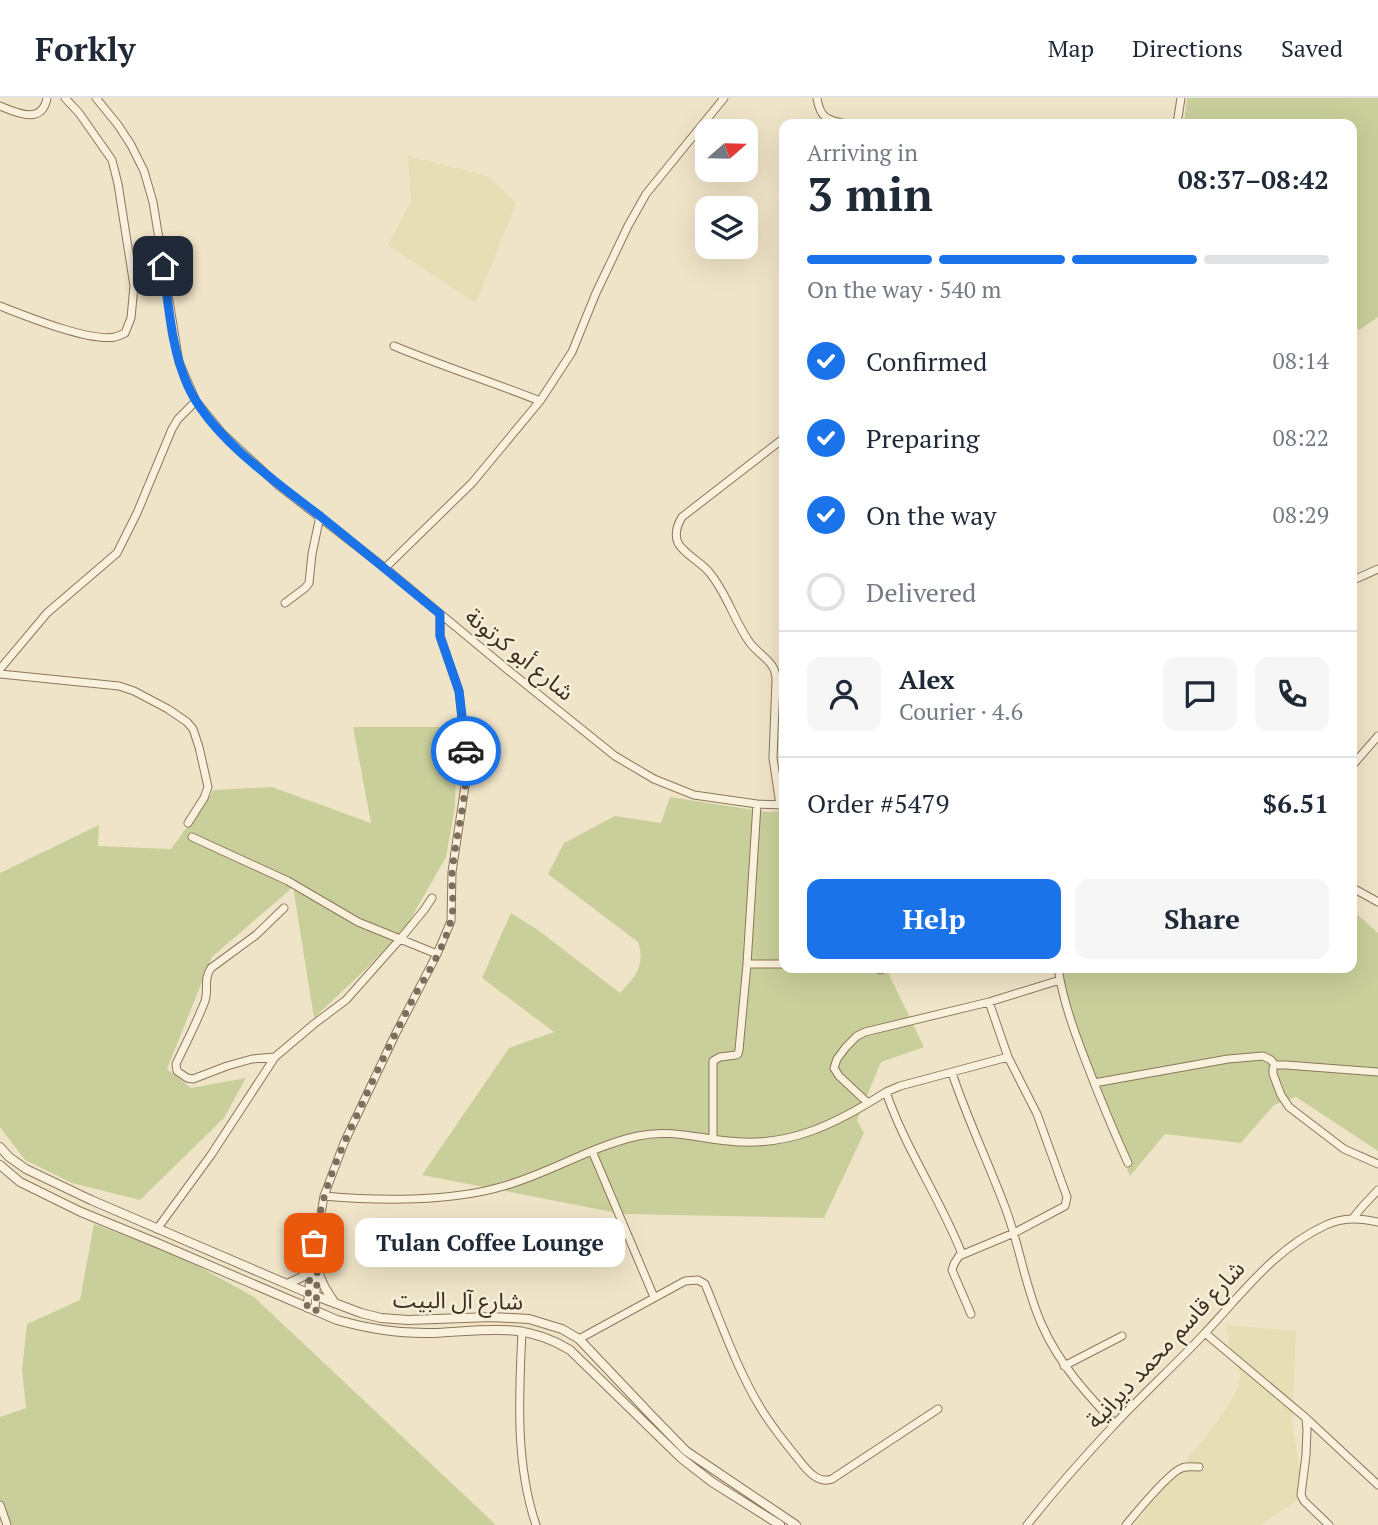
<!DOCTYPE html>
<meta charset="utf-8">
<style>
:root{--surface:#fff;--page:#f6f6f7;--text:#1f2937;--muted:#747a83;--line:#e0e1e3;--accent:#1a73e8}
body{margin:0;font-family:"PT Serif","Noto Sans Arabic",serif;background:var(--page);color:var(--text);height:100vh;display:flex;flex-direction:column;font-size:26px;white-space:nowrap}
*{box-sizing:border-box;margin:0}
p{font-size:23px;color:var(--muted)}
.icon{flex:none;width:38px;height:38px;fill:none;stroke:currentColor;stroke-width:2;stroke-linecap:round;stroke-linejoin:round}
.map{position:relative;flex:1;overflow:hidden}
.details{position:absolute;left:779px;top:21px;width:578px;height:854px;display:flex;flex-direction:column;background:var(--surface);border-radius:14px;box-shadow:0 7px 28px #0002}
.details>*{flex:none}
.needle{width:46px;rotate:70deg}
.tools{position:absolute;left:695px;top:21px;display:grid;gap:14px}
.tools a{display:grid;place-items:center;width:63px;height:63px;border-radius:14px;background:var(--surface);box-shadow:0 7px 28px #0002;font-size:35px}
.pin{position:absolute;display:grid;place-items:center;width:60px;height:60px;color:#fff;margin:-30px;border-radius:14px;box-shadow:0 4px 10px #0006}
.courier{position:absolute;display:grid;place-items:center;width:70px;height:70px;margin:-35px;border:5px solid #1a73e8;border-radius:50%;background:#fff;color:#222;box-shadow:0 2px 9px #0007}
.bubble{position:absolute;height:49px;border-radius:14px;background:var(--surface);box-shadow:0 7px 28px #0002;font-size:23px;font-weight:600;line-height:49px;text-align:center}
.summary em{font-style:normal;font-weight:600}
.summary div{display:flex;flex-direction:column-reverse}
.summary{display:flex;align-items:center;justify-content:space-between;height:119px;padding:0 28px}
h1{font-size:46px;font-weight:600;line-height:52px}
.bar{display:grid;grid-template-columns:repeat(4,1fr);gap:10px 7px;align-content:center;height:84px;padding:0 28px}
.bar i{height:9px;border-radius:5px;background:var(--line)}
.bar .selected{background:var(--accent)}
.bar p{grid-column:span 4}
.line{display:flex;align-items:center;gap:18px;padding:0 28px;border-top:2px solid var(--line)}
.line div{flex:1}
.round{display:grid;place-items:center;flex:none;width:74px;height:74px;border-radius:14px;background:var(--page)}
ol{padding:0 28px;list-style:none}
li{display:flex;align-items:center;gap:21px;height:77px}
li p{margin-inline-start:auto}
li .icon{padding:7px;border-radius:50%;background:var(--accent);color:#fff;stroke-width:4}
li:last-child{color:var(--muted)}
li i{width:38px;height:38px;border:4px solid var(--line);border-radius:50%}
.primary-button{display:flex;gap:14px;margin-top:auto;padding:14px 28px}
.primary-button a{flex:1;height:80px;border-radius:14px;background:var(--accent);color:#fff;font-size:28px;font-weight:600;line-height:80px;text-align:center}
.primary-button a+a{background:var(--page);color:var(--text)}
header{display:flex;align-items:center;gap:42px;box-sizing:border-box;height:98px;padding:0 35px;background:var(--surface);border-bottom:2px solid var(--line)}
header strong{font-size:33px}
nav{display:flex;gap:38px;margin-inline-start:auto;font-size:24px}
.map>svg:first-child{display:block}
.farmland{fill:#e6deb5}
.green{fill:#c9cf9b}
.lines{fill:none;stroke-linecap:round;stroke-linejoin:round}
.minor-casing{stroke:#8d765c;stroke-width:9}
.tertiary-casing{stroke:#8d765c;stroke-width:10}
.minor{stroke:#faf1dc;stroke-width:7}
.tertiary{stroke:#faf1dc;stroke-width:8}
.done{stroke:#7c6e5b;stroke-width:7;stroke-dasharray:0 12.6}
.route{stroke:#1a73e8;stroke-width:9}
.labels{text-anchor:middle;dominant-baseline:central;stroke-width:5;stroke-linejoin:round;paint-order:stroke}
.street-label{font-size:23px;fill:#3d2e20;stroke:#f7eed8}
</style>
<header>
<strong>Forkly</strong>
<nav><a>Map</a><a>Directions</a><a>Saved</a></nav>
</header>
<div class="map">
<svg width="1378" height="1427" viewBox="0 0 1378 1427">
<rect width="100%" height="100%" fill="#f0e4c8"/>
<!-- farmland -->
<path class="farmland" d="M408,58l80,20 28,27 -40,100 -88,-58 23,-44z
M1226,1227l70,6 -4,92 9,55 -4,22 -37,25h-126l84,-104 18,-29 5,-16 -11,-29z"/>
<!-- green -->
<path class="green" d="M1187,0h191v219l-19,13 -8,-9v-197h-167z
M353,629h104l-2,80 -9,50 -40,70 -39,41 -53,50 -21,-131 -81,70 -45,112 24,19 55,-10 -22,40 -84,82 -68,-17 -47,-23 -25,-33v-254l99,-48 -1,21 73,3 43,-59 58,-3 99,36z
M670,699l97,15 17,-1v157h102l38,79 -43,15 -24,58 7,13 -40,85 -201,-4 -201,-39 87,-127 45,-16 -72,-54 29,-65 27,17 82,63c15,-15 26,-29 18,-51l-90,-68 16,-31 51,-27 46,7z
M1351,811l27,24v218l-82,-54 -22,8 -33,38 -76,-9 -35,42 -75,-208h296z
M94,1126l88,33 72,40 242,228h-492l-4,-15v-93l26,-9 -4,-38 5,-46 53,-24z"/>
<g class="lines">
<!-- minor casing -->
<g class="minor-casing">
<path id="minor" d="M96,0l22,27 13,20 13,26 9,31 26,160 17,39 26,32 56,52 107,83 123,102 107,86 39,23 40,16 63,9 27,1
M817,0c3,20 10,22 29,26
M0,8c17,7 42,19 47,-8
M1177,26l4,-26
M0,208c26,10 89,36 115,31 4,-1 6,-2 10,-4l6,-15 3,-32 -16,-102 -6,-24 -33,-47 -14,-15
M394,248c48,20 98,36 146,55
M385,470l87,-85 68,-82 32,-49 24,-59 32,-67 18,-32 78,-96
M1351,483l27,-12
M285,505l20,-15 4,-5 3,-29 8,-38
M0,571l47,-56 70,-60 20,-40 35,-84 6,-10 18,-18
M0,576l119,12 15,5 34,18 19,13 6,7 6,18 9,40 -4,11 -16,25
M1351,669l27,-31
M780,707l-7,-47 3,-77c1,-19 -15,-24 -26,-38 -16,-22 -23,-50 -41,-71 -8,-10 -25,-18 -31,-29 -4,-10 -1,-18 4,-26l102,-79
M192,739l96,44 70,41 79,32
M1351,789l27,15
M747,866h37
M1058,870c5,33 16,63 28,94 13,34 27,68 42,101
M880,872l6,-2
M275,959l-23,2 -25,7 -34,13 -6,-1 -10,-7 -1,-7c10,-21 21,-42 29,-63 4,-13 -2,-21 6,-33l45,-33 28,-27
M1378,974l-92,-7h-11l-2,3v6l8,21 8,12 55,42 34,15
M952,975c15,45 36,89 53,134 15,39 20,81 37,118 17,39 45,69 73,99
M1094,985l134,-24 35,-3 8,4 4,5
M868,1005l-29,-27 -5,-8 3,-9 9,-12 11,-11 8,-4 124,-30 71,-22
M713,1041v-78l7,-4 16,-2 2,-1 1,-4 8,-86 10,-160
M592,1053l62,146
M324,1098c55,5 127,6 180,-10 46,-13 88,-40 134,-50 31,-7 59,2 90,5 61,7 108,-17 158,-49
M1353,1120l9,-11 16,-17
M157,1131l54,-74 64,-98 39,-33 32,-24 55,-62 23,-28 8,-12
M962,1156c-22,-56 -57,-106 -76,-162l14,-6 108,-29
M307,1210l6,-61 4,-8 7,-43 20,-53 52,-110 41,-79 14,-33 1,-49 13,-86 1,-30 -7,-65 -19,-55v-22
M315,1213l3,-63 -1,-8
M971,1216l-19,-44 2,-6 5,-8 55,-23 51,-27 2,-9 -30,-83 -29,-57 -19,-55
M522,1233c-3,64 -7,132 14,194
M1205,1235l101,85 72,67
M579,1241l106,-58 13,-1 7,4c17,41 32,85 55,123 10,17 22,32 35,48 9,11 21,30 37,24l106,-70
M1064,1268l58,-30
M1306,1321l1,10 -1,26 -5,40 3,6 25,24
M0,1407l7,20
M1027,1427c27,-34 57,-68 87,-100 29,-31 61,-60 90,-91 38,-40 70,-85 122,-109 18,-8 34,-7 52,-3
M1126,1427c10,-12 43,-53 56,-57 5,-2 11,-1 17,-1"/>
</g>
<!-- tertiary casing -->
<g class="tertiary-casing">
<path id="tertiary" d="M0,1049l9,10 17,12 65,31 217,93 53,20 20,5 27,2 84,-3 37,2 33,10 17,10 72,76 35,36 110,74
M0,1067l20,17 61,30 76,31 180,77c32,9 63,14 96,13 52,-2 90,-12 137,17l111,108 31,24 68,43
M317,1172l8,18 9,14
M287,1186l15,-7 9,-8"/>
</g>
<!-- minor -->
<use href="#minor" class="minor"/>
<!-- tertiary -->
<use href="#tertiary" class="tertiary"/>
</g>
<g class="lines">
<!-- done -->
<path class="done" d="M314,1145l-2,9 -5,56 9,3 2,-63c-5,-43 27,-107 45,-146 16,-35 33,-70 51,-105 13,-23 31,-51 37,-77 4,-14 0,-32 1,-47 4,-41 17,-81 14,-122"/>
<!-- route -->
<path class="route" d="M163,168c6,40 8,83 25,120 23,51 88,96 132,130 40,32 80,65 120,98v22l19,55 7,60"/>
</g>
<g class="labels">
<!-- street labels -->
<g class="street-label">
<text transform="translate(520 556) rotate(39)">شارع أبو كرتونة</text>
<text transform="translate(458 1202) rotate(1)">شارع آل البيت</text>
<text transform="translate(1165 1246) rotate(-47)">شارع قاسم محمد ديرانية</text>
</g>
</g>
</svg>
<div class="tools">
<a><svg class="needle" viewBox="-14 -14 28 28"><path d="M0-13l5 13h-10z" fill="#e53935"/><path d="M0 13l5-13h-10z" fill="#747a83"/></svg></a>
<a><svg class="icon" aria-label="layers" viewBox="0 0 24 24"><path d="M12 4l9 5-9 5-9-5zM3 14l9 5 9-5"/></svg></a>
</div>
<div class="pin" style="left:314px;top:1145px;background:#ea580c"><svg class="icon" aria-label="bag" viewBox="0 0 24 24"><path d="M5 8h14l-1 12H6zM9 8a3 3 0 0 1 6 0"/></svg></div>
<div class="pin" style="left:163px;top:168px;background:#1f2937"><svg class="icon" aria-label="home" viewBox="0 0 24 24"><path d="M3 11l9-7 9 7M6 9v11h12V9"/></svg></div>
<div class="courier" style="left:466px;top:653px"><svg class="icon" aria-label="car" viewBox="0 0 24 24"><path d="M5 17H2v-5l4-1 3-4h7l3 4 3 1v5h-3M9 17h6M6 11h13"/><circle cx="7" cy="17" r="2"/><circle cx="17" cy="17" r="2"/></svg></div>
<div class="bubble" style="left:355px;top:1120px;width:270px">Tulan Coffee Lounge</div>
<section class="details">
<div class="summary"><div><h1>3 min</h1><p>Arriving in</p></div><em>08:37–08:42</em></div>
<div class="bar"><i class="selected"></i><i class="selected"></i><i class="selected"></i><i></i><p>On the way · 540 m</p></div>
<ol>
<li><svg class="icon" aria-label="check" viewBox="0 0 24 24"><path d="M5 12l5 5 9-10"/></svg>Confirmed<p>08:14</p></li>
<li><svg class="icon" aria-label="check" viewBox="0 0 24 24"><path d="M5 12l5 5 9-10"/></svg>Preparing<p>08:22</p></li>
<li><svg class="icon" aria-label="check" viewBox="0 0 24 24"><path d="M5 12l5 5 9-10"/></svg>On the way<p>08:29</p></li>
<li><i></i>Delivered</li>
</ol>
<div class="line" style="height:126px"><a class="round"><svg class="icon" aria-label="person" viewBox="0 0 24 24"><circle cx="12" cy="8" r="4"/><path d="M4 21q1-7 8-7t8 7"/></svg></a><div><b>Alex</b><p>Courier · 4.6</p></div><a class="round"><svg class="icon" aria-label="chat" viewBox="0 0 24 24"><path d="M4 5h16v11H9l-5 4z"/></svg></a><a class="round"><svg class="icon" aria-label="phone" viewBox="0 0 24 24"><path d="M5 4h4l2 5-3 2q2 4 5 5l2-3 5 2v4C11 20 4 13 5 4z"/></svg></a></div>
<div class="line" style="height:91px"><div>Order #5479</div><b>$6.51</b></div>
<div class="primary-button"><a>Help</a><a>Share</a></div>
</section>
</div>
